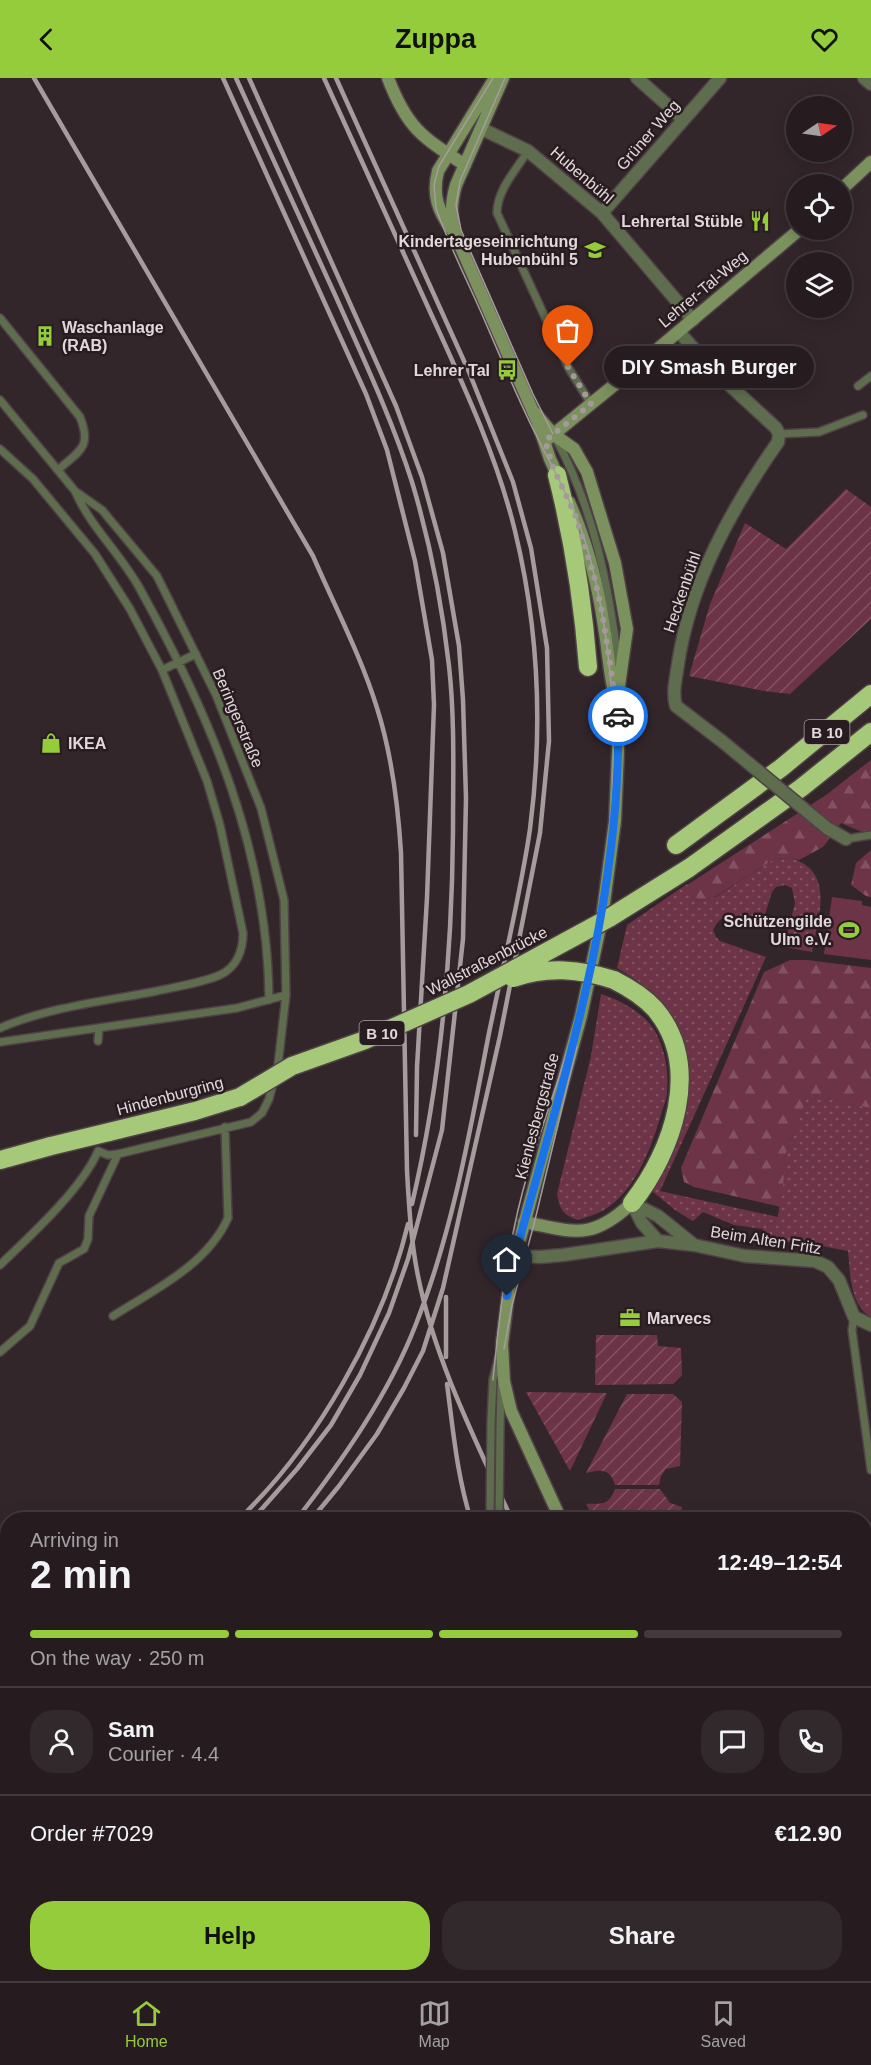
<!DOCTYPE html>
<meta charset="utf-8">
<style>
:root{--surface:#261c20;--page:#32292d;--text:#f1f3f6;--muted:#a4a1a5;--line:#423a3e;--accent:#95cc3b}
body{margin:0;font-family:Helvetica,sans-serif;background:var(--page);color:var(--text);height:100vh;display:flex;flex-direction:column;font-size:22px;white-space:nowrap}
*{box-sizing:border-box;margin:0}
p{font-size:20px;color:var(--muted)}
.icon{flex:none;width:33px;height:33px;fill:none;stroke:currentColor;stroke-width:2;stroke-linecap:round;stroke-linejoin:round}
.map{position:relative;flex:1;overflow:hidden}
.sheet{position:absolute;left:0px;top:1434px;width:872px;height:470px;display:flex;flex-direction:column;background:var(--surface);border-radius:24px 24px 0 0;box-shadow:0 3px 15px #0003,0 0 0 2px var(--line)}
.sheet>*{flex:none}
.needle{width:39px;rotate:77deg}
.tools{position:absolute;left:786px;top:18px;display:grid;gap:12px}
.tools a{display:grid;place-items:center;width:66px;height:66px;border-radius:50%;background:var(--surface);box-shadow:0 3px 15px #0003,0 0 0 2px var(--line);font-size:30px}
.pin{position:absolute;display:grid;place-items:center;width:51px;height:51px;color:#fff;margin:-62px -26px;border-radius:50% 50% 50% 0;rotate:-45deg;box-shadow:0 0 6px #0007}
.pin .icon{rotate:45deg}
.courier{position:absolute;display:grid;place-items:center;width:60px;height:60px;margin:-30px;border:4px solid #1a73e8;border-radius:50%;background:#fff;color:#222;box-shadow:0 2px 8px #0007}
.bubble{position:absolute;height:42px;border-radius:21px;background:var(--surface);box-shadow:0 3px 15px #0003,0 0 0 2px var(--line);font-size:20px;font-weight:700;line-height:42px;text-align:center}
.head em{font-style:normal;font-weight:700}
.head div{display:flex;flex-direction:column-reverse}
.head{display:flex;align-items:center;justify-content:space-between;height:102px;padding:0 30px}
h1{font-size:39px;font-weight:700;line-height:45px}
.bar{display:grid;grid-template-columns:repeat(4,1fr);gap:9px 6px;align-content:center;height:72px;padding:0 30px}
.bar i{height:8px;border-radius:4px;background:var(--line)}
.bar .on{background:var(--accent)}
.bar p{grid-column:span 4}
.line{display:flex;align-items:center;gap:15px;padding:0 30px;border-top:2px solid var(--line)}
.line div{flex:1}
.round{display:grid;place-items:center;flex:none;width:63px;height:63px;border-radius:24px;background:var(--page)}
.cta{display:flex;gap:12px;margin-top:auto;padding:12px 30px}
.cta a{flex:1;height:69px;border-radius:24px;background:var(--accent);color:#111;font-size:24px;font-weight:700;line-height:69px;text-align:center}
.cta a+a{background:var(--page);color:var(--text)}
header{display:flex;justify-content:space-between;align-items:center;height:78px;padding:0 30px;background:var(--accent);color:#111;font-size:27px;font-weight:700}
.tab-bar{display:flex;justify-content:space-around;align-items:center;height:84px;border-top:2px solid var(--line);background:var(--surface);font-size:16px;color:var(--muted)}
.tab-bar a{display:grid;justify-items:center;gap:3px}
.tab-bar .on{color:var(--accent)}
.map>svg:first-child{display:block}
.grass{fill:url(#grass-dots)}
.forest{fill:url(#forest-firs)}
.garden{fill:url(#garden-furrows)}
.pitch{fill:#6d3448}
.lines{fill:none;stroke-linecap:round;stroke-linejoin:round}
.lane-casing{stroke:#4f4246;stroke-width:10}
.street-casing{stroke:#4f4246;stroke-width:15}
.secondary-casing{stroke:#4f4246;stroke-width:15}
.highway-casing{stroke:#4f4246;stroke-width:21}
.lane{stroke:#5e6d4d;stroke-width:7}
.street{stroke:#5e6d4d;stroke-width:12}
.secondary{stroke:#7b925f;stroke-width:12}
.highway{stroke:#a5c978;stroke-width:18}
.tram{stroke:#a69c9e;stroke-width:1.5}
.rail{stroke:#a69c9e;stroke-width:4.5}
.lane-bridge-casing{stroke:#4f4246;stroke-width:10;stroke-linecap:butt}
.street-bridge-casing{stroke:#4f4246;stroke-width:15;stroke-linecap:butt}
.highway-bridge-casing{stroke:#4f4246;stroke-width:21;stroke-linecap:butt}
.lane-bridge{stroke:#5e6d4d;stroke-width:7}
.street-bridge{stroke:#5e6d4d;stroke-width:12}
.highway-bridge{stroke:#a5c978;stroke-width:18}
.done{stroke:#a49a9c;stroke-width:6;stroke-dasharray:0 10.8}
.route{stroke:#1a73e8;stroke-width:8}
.labels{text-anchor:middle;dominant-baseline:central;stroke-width:5;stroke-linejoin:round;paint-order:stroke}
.shield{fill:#291c20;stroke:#aaa0a2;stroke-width:1.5}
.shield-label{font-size:15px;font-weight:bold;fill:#e1d8da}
.street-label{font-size:16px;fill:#e1d8da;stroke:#291c20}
.poi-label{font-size:16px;font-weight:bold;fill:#e1d8da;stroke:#291c20;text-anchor:end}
</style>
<header><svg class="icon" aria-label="back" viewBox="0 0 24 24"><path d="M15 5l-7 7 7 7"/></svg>Zuppa<svg class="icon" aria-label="heart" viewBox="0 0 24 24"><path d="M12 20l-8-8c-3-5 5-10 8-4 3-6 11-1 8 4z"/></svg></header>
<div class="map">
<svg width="871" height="1903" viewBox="0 0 871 1903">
<defs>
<pattern id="grass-dots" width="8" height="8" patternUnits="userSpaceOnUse" patternTransform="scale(1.5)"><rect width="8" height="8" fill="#6d3448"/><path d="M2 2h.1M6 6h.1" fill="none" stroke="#825162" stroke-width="1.8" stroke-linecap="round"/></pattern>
<pattern id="forest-firs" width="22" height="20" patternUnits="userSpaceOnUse" patternTransform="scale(1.5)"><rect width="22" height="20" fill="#6d3448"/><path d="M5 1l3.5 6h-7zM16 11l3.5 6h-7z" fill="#825162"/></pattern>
<pattern id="garden-furrows" width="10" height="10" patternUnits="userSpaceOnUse" patternTransform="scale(1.5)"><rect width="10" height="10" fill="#6d3448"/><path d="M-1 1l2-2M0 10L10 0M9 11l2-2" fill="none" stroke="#825162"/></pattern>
</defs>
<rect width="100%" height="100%" fill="#33262a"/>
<!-- grass -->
<path class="grass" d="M791,780c45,14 27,59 21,94l-28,-5 11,-44 -3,-15 -7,-3 -9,2 -4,5 -11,35 -39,-9 -5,5 -4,7 3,7 4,4 46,16 -106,234 118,26 8,-64 22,-59 63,14v209c-21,-11 -21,-46 -23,-66l-42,-8 -40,-2 -3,-12 -29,-4 -31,-13 -10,9 -18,-11 -23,-19c11,-18 19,-39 25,-59 3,-10 7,-21 9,-31 8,-37 -6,-78 -32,-106 -10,-11 -24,-19 -37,-27l10,-43 60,-41 12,17 18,-5 57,-37z
M601,916c21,7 44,19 55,39 9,17 13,39 11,58 0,9 -5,18 -7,27 -10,33 -25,73 -56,92 -8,5 -18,7 -26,10 -15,-5 -18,-10 -21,-26l34,-138z"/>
<!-- forest -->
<path class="forest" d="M871,682v70l-9,2 -21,-9 -18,24 -24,13 -8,-2 -17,1 -58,37 -17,5 -12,-16 139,-90z
M871,772v47l-5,-1 -15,-11 5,-22z
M790,882h17l64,8v140l-63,-13 -22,58 -5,54 -87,-20 -10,-5 -3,-14 83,-196z"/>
<!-- garden -->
<path class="garden" d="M846,411l25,18v112l-81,75 -26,-3 -75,-15 21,-72 35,-81 41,26z
M596,1257h61l1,11 23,2 1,27 -9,9 -78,1z
M526,1314l81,1 -37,78z
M627,1316h46l9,8 -2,64 -14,3 -5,7 -2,9h-44c-5,-18 -16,-15 -29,-12z
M615,1411h45l10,14 12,4 -1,12h-87l-8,-15c15,-1 22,3 29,-15z"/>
<!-- pitch -->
<path class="pitch" d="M832,819l30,4v4l9,2v53l-47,-6z"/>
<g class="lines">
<!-- lane casing -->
<g class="lane-casing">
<path id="lane" d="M528,73c-12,19 -31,39 -31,62l71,154 23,37
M0,240l80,99c12,31 0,33 -22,53
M858,308l13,-10
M0,322l75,91 27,19 55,66 59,119 45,113 23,92 2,95 -8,70 -9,34 -7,14 -11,9 -133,32 -10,1 -10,-4c-16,38 -68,85 -98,114
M779,356l40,-2 44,-17
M556,361c37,68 53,147 62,223
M0,371l33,30 62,75 35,55 32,61 45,111 13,44 23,108c0,17 -6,34 -23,42 -15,7 -45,12 -63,16 -52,10 -108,16 -157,37
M75,413c16,37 46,63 65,98 71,128 128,262 129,411
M162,592l34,-16
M846,761l25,-4
M98,963l1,-13
M0,964l237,-34 49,-13
M113,1238c41,-26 94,-51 115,-98l-3,-91
M854,1239l-2,13 19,140
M0,1274l30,-26 29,-63 25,-14 4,-10 1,-23 29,-62
M491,1344l2,-42 6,-24
M500,1352l1,-45
M0,1888l8,-3
M383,1896l12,7
M523,1896l11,7
M80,1903l16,-7
M476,1903l2,-7
M485,1903l1,-7
M660,1903l2,-7"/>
</g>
<!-- street casing -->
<g class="street-casing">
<path id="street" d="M637,0l46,41
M864,0l7,6
M482,51l46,22 74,62 91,107
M602,135l118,-135
M679,254l32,36 65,60 3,6 -1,8c-47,67 -88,141 -100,222 -2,14 -6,29 -2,42l47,36
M827,750l19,11
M632,1125l26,13 36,29
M632,1125l10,20 16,18
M515,1178l25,1 23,-2 95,-14 36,4 51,11 70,5 13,6 11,13 15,37 17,8
M864,1495l7,-2
M864,1793l7,9"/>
</g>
<!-- secondary casing -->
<g class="secondary-casing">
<path id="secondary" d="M388,0c19,50 34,59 77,87
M503,0l-47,107c-5,17 -6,34 0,51l82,187 12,36 10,22
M842,111l29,-27
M452,152c-14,-19 -20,-35 -14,-59l57,-93
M533,333l20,23 21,15 13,23 28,91 12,66 -9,64v58l-3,70 -13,97 -21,98 -70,256 -9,72 2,37 7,30 50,109
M549,360l91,-74 159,-134
M569,424c18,40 29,83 35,125 4,22 5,44 10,65
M524,1144c51,10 67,19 108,-19
M0,1846l8,10
M37,1896l6,7
M568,1903l7,-7"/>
</g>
<!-- highway casing -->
<g class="highway-casing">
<path id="highway" d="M557,397c16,63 26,127 31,192
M676,767l105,-77 90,-74
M689,790l112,-80 70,-56
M614,902c14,7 30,17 41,29 48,57 18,142 -23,194
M109,1054l86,-21 45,-14
M0,1082l51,-14"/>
</g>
<!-- lane -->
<use href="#lane" class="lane"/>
<!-- street -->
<use href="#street" class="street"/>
<!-- secondary -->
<use href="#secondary" class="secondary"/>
<!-- highway -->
<use href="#highway" class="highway"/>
<!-- tram -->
<path class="tram" d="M505,0l-45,103 -4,24 5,25 72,164 20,40
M504,1271l8,-44 22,-81 43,-178
M493,1302c7,-71 15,-142 36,-211 15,-51 35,-101 48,-152 38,-148 52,-306 14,-455 -11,-47 -35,-87 -56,-129 -20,-40 -37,-82 -55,-123 -15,-34 -32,-67 -44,-102l-2,-23 5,-19 54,-88"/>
<!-- rail -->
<path class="rail" d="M34,0l279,478c22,51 48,100 64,152 15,47 21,96 24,145l6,318c2,35 4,71 11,105 17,85 58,165 94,244
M223,0l143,316 21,56 28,111 17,99 2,45 -7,193 -10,169 -1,68
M236,0c33,73 66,146 100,219 27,61 56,122 76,185 18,60 30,122 37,184 6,54 4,110 4,165 -1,125 -12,250 -41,373
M249,0l147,328 26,71 21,76 16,93 4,54 3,98 -3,141 -21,191 -34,129 -19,54 -29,62 -29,50 -34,44 -45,51
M446,1279v-60
M447,1306c6,45 10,92 24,136
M238,1442c78,-74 145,-192 170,-296
M296,1442c46,-59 93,-126 120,-196 37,-94 54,-193 73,-291 14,-68 31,-136 41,-204 13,-100 9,-199 -15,-298 -18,-74 -51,-145 -83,-215 -36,-79 -72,-159 -108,-238
M311,1442l28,-34 38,-52 27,-46 19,-37 20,-63 57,-252 40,-203 9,-92 -2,-93 -16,-100 -18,-66 -44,-110 -133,-294
M0,1578l8,-3
M0,1589l8,-3
M0,1646l8,-2
M0,1658l8,-2
M0,1681l8,-2
M0,1701h8
M0,1727h8
M0,1741h8
M0,1800l8,-1
M0,1813h8
M589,1896l12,7
M608,1896l12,7
M747,1896l7,7
M766,1896l7,7"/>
<!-- lane-bridge casing -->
<g class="lane-bridge-casing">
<path id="lane-bridge" d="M490,1442l1,-98
M499,1442l1,-90"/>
</g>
<!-- street-bridge casing -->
<g class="street-bridge-casing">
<path id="street-bridge" d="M723,664l104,86"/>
</g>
<!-- highway-bridge casing -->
<g class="highway-bridge-casing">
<path id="highway-bridge" d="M513,900c35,-12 67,-9 101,2
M240,1019l52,-31 73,-26 104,-46 140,-76 80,-50
M51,1068l58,-14"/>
</g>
<!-- lane-bridge -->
<use href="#lane-bridge" class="lane-bridge"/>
<!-- street-bridge -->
<use href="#street-bridge" class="street-bridge"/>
<!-- highway-bridge -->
<use href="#highway-bridge" class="highway-bridge"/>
</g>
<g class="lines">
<!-- done -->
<path class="done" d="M568,289l23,37 -46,37 8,26 23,50 18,59 8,36 16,104"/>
<!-- route -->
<path class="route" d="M507,1218l8,-40c48,-177 107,-354 103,-540"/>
</g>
<!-- icons -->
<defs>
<g id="restaurant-bare" transform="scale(1.62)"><path d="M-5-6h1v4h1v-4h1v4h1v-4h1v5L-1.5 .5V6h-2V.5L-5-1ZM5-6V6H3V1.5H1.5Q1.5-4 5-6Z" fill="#95cc3b" stroke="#291c20" stroke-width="2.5" paint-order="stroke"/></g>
<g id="school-bare" transform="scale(1.62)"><path d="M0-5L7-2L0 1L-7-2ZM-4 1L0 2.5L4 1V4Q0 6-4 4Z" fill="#95cc3b" stroke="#291c20" stroke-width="2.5" paint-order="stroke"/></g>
<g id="building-bare" transform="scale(1.62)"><path d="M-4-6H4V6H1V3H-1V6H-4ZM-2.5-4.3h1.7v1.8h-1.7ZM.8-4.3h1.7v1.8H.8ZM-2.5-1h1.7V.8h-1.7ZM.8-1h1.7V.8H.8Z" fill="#95cc3b" stroke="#291c20" stroke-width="2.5" paint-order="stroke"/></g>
<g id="bus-bare" transform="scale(1.62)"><path d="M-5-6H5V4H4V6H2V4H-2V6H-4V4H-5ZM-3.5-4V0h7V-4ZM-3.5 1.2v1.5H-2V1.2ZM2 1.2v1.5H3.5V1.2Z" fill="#95cc3b" stroke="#291c20" stroke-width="2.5" paint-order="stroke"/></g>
<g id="shop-bare" transform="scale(1.62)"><path d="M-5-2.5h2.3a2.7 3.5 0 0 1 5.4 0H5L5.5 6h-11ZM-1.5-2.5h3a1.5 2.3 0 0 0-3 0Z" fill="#95cc3b" stroke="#291c20" stroke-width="2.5" paint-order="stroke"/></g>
<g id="stadium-bare" transform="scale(1.62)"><path d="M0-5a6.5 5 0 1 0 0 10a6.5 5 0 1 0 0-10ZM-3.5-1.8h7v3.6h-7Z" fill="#95cc3b" stroke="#291c20" stroke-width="2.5" paint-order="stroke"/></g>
<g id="office-bare" transform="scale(1.62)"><path d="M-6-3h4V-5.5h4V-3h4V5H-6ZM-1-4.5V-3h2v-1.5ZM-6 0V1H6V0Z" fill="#95cc3b" stroke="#291c20" stroke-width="2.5" paint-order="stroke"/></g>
</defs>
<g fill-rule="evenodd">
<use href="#restaurant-bare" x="760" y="143"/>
<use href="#school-bare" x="595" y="172"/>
<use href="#building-bare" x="45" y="258"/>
<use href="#bus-bare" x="507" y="292"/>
<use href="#shop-bare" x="51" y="665"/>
<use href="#stadium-bare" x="849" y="852"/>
<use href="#office-bare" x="630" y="1240"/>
</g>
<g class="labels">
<!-- shield labels -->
<g class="shield">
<rect x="804.5" y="642" width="45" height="24" rx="4.5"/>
<rect x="359.5" y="943" width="45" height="24" rx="4.5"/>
</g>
<g class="shield-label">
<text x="827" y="654">B 10</text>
<text x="382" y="955">B 10</text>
</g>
<!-- street labels -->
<g class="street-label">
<text transform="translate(648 57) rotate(-49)">Grüner Weg</text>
<text transform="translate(582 97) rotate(41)">Hubenbühl</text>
<text transform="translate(703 211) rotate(-40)">Lehrer-Tal-Weg</text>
<text transform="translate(682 514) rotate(-71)">Heckenbühl</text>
<text transform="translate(238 640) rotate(67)">Beringerstraße</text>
<text transform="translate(487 883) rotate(-27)">Wallstraßenbrücke</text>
<text transform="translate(170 1018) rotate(-15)">Hindenburgring</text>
<text transform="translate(537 1038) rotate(-75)">Kienlesbergstraße</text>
<text transform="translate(766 1162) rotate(9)">Beim Alten Fritz</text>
</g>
<!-- poi labels -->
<g class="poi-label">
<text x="743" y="143">Lehrertal Stüble</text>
<text x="578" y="163">Kindertageseinrichtung<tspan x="578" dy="18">Hubenbühl 5</tspan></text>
<text x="62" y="249" text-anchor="start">Waschanlage<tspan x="62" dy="18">(RAB)</tspan></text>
<text x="490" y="292">Lehrer Tal</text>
<text x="68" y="665" text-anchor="start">IKEA</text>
<text x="832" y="843">Schützengilde<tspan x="832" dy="18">Ulm e.V.</tspan></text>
<text x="647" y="1240" text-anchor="start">Marvecs</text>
</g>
</g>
</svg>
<div class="tools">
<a><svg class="needle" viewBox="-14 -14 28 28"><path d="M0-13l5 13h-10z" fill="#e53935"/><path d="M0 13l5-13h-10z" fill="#a4a1a5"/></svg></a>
<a><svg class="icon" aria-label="locate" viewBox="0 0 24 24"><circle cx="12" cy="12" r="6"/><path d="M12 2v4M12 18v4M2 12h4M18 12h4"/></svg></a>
<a><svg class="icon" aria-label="layers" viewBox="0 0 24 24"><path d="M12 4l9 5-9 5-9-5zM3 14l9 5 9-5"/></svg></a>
</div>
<div class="pin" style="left:568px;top:289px;background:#ea580c"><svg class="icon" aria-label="bag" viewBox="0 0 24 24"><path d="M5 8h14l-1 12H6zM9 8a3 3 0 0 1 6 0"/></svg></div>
<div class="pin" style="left:507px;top:1218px;background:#1f2937"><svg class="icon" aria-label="home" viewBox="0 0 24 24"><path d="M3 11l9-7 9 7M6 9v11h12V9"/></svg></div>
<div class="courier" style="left:618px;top:638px"><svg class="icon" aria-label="car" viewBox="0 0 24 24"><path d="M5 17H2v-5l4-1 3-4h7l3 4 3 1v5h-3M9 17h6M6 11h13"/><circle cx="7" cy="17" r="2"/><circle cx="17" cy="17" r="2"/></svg></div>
<div class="bubble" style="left:604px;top:268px;width:210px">DIY Smash Burger</div>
<section class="sheet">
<div class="head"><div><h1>2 min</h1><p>Arriving in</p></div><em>12:49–12:54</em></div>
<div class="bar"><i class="on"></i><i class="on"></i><i class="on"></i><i></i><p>On the way · 250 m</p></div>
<div class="line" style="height:108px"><a class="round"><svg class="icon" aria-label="person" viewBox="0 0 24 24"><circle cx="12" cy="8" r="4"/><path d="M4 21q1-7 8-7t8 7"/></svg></a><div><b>Sam</b><p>Courier · 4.4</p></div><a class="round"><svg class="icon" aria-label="chat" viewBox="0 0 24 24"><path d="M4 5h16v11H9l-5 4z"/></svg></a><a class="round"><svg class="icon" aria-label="phone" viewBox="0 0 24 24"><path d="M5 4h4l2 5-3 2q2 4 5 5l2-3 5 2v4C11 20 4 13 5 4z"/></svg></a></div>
<div class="line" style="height:78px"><div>Order #7029</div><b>€12.90</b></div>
<div class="cta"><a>Help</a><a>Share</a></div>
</section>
</div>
<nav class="tab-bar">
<a class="on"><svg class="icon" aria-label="home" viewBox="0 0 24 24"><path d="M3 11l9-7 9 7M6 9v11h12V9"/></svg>Home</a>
<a><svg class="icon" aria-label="map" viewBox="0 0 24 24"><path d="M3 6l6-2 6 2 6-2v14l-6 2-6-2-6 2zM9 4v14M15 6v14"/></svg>Map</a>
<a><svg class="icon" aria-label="saved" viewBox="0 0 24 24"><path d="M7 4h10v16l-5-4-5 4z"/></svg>Saved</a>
</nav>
